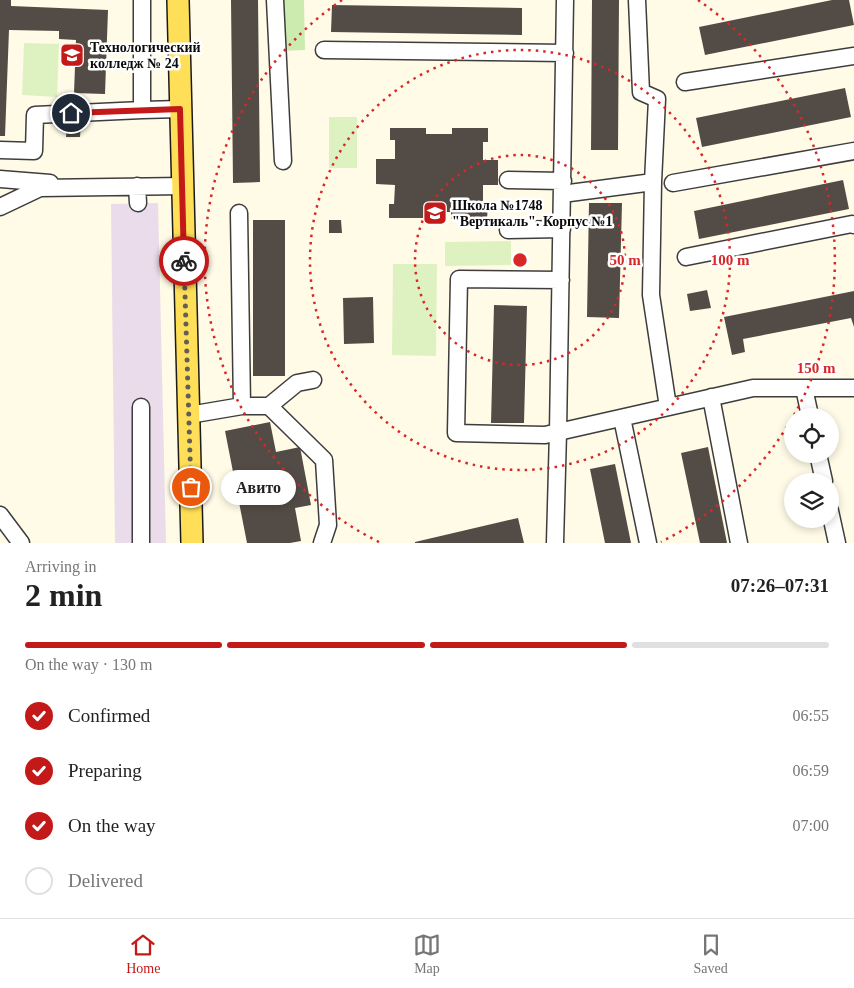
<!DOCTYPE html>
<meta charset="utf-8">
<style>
:root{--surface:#fff;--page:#f6f6f6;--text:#222;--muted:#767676;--line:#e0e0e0;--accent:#c31a19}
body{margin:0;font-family:"Times New Roman",serif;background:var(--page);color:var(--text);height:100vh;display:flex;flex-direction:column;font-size:19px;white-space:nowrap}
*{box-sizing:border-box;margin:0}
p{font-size:16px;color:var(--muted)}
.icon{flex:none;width:28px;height:28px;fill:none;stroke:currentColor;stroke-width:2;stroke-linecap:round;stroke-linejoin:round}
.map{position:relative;height:543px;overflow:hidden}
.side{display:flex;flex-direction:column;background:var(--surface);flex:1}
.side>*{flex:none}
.fabs{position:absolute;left:784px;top:408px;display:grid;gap:10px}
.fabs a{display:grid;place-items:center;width:55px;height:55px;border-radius:50%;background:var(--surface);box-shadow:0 2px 8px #0003;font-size:25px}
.pin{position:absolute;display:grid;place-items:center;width:42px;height:42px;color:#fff;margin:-21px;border:2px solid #fff;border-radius:50%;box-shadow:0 1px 5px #0007}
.courier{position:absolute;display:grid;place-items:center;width:50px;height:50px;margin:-25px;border:4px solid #c31a19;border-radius:50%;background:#fff;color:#222;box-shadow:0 1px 6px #0007}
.bubble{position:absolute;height:35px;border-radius:18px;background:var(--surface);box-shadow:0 2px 8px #0003;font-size:16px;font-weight:700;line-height:35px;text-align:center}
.overview em{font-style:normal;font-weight:700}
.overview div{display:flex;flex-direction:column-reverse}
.overview{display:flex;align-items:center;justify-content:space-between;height:85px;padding:0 25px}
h1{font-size:32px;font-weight:700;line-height:38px}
.bar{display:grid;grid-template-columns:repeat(4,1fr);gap:8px 5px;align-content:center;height:60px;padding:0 25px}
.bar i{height:6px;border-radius:4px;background:var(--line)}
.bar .on{background:var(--accent)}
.bar p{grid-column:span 4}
ol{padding:0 25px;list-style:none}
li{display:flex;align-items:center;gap:15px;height:55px}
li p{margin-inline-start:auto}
li .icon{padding:5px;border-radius:50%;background:var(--accent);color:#fff;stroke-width:4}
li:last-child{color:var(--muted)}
li i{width:28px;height:28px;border:2px solid var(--line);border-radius:50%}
.tab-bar{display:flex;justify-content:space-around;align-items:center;height:70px;border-top:1px solid var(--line);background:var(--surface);font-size:14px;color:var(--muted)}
.tab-bar a{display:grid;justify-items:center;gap:2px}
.tab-bar .on{color:var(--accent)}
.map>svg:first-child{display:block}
.industrial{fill:#eadcea}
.green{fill:#cbecae}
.pitch{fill:#def2c1}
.building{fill:#534c46}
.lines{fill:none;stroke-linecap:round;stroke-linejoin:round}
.minor-casing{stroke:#3d3d3d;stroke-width:19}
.major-casing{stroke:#1b1b1b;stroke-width:24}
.minor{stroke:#fff;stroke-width:16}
.major{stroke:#ffdf57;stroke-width:21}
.done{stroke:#605e57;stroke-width:5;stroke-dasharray:0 9}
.route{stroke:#c31a19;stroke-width:6}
.ring{fill:none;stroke:#d62828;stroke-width:2.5;stroke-dasharray:2.5 5}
.labels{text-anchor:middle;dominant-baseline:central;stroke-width:5;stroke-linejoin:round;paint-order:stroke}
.poi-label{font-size:14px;font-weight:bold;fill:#0a0a0a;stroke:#fff;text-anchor:start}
.centre{fill:#d62828;stroke:#fff;stroke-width:2.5}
.ring-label{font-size:15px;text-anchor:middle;font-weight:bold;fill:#d62828;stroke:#fff;stroke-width:5;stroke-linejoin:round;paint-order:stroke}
</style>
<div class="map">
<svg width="854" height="543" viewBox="0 0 854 543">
<rect width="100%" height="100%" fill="#fffbe7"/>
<!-- industrial -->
<path class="industrial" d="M158,203l8,340h-51l-4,-339z"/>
<!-- green -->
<path class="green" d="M275,0h29l1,50 -28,1z"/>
<!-- pitch -->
<path class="pitch" d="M24,43l35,1 -2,53 -35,-2z
M329,117h28v51h-28z
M511,241v24l-66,1v-24z
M393,264h44l-1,92 -44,-1z"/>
<!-- building -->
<path class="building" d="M0,0h11v6l97,4 -3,84 -31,-1 2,-53 -17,-1v-8l-50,-1 -4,106h-5z
M231,0h27l2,182 -27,1z
M592,0h27l-1,150h-27z
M832,0h17l5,25 -149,30 -6,-28z
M332,5l190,3v27l-191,-3z
M845,88l6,29 -149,30 -6,-29z
M67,123h14l-1,14h-14z
M390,128h36v6h26v-6h36v14h-5v18h15v25h-15v20h5l-1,14h-36v-7h-24v6h-38v-14h5l1,-19 -19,-1v-25h19v-19h-5z
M843,180l6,29 -150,30 -5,-28z
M589,203h33l-3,115 -32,-1z
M253,220h32v156h-32z
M329,220h12l1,13h-13z
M707,290l4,18 -21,3 -3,-17z
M854,291v36l-3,-9 -108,21 2,13 -13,3 -8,-38z
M373,297l1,46 -30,1 -1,-46z
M494,305l33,1 -3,117h-33z
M270,422l6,30 24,-5 11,58 -16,3 6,33 -11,2h-43l-22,-112z
M708,447l19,96h-27l-19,-90z
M615,464l16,79h-26l-15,-74z
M518,518l6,25h-109v-1z"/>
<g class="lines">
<!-- minor casing -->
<g class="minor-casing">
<path id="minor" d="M142,0v110l38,-1
M275,0l8,161
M637,0l4,92 16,7 -4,83
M324,50l241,3
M685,82l169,-26
M0,150l34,1 1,-36 107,-5
M0,179l50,4
M508,180l55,1
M673,183l181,-32
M137,186l1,17
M562,194l91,-12 -2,113 17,112
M0,207l40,-19 143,-2
M239,213l3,193
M508,230l54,-1
M686,257l166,-33 2,1
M561,280l-102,-1 -3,154 89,2 208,-47h101
M804,388l6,28
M711,397l28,146
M269,406l55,54 4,65 -6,18
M141,407v136
M189,415l53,-9h27l28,-23 16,-3
M622,418l26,125
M818,454l6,27
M830,511l7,32
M0,515l21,28
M555,543l3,-111 7,-432"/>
</g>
<!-- major casing -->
<g class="major-casing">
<path id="major" d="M178,0l14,543"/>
</g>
<!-- minor -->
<use href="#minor" class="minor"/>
<!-- major -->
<use href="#major" class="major"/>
</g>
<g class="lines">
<!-- done -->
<path class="done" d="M184,261l7,226"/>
<!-- route -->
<path class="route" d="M71,113l109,-4 4,152"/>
</g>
<!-- distance rings -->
<g class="ring">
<circle cx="520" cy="260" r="105"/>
<circle cx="520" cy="260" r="210"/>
<path d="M791 420A315 315 0 0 1 661 542M379 542A315 315 0 0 1 342 0M698 0A315 315 0 0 1 794 415"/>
</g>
<!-- icons -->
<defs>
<g id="university-square" transform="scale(1.25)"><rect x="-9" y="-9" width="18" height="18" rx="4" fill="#c31a19" stroke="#fff"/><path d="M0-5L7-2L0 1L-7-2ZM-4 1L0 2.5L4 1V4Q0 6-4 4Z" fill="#fff"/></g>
<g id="school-square" transform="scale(1.25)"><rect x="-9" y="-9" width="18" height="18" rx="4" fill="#c31a19" stroke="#fff"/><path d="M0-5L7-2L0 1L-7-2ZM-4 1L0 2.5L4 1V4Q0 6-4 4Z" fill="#fff"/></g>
</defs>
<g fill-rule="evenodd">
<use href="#university-square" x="72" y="55"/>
<use href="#school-square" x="435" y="213"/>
</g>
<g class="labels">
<!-- poi labels -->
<g class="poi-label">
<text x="90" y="47">Технологический<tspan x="90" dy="16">колледж № 24</tspan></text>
<text x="452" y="205">Школа №1748<tspan x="452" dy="16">"Вертикаль". Корпус №1</tspan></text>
</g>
</g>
<circle cx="520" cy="260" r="8" class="centre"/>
<g class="ring-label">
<text x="625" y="265">50 m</text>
<text x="730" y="265">100 m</text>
<text x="816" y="373">150 m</text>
</g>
</svg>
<div class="fabs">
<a><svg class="icon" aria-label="locate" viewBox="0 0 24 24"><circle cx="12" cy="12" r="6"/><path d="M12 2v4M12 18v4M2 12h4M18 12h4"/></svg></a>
<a><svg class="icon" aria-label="layers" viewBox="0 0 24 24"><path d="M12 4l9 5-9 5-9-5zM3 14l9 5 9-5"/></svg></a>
</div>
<div class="pin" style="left:191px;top:487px;background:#ea580c"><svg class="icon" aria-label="bag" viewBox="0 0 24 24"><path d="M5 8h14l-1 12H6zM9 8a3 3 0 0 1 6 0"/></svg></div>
<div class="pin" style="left:71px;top:113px;background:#1f2937"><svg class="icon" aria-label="home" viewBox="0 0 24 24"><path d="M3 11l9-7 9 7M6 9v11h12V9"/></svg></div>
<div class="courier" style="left:184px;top:261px"><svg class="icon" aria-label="bike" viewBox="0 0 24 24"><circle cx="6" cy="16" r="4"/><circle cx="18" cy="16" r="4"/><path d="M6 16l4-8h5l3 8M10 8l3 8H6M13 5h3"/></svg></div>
<div class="bubble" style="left:221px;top:470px;width:75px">Авито</div>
</div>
<section class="side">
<div class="overview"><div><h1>2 min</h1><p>Arriving in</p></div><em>07:26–07:31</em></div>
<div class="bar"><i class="on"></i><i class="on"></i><i class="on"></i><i></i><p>On the way · 130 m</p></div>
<ol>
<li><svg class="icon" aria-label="check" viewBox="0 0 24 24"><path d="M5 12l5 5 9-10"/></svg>Confirmed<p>06:55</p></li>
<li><svg class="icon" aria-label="check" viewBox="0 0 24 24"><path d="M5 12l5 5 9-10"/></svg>Preparing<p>06:59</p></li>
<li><svg class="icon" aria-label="check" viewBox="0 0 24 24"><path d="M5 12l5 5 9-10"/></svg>On the way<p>07:00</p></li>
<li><i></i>Delivered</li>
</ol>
</section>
<nav class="tab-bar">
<a class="on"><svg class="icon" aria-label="home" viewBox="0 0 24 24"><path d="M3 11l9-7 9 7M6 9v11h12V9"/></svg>Home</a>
<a><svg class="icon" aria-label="map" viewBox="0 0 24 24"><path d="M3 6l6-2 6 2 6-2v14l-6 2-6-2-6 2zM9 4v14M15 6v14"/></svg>Map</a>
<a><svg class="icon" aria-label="saved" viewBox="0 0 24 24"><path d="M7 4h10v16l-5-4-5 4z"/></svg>Saved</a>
</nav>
